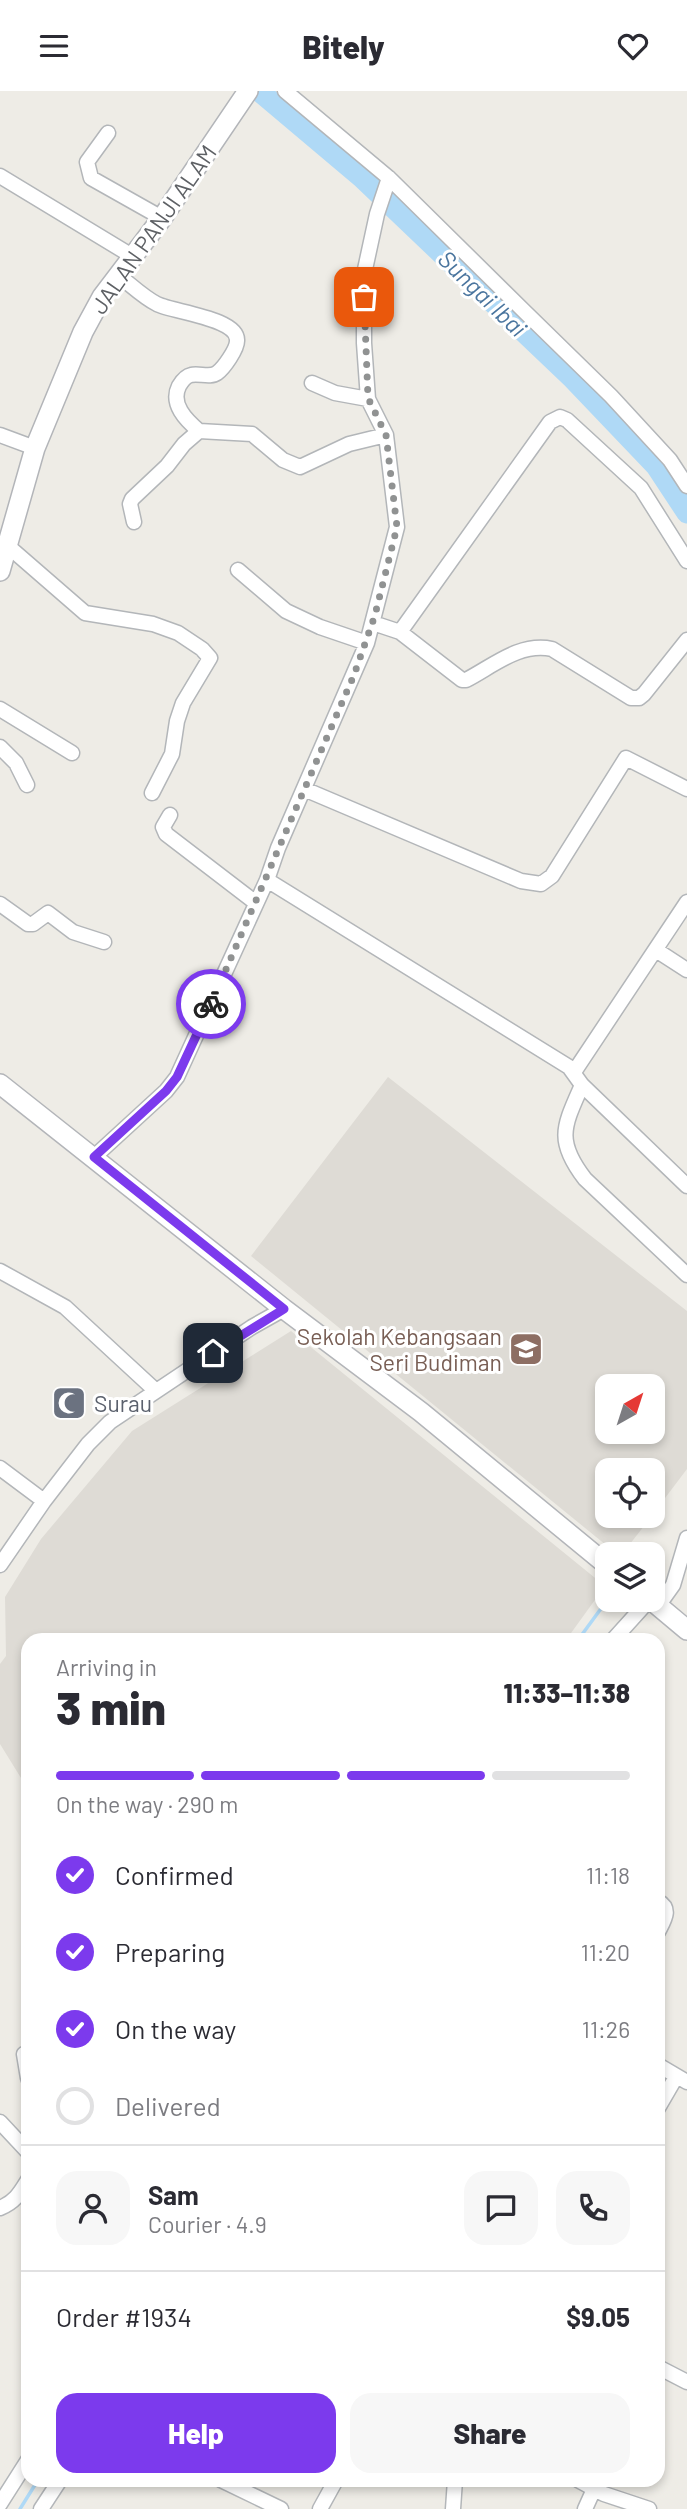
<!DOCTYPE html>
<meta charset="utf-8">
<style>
:root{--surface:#fff;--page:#f7f7f7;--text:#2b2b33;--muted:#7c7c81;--line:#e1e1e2;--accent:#7c3aed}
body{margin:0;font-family:Barlow,sans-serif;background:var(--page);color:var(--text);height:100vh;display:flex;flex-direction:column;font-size:26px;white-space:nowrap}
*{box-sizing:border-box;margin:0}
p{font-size:23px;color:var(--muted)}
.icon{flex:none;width:38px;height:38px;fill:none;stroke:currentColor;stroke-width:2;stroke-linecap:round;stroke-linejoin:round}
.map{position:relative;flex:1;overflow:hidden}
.drawer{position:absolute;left:21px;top:1542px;width:644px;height:854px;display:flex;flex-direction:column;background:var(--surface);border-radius:21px;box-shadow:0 4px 10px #0003}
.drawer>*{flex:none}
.needle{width:46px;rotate:39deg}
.buttons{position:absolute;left:595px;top:1283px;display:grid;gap:14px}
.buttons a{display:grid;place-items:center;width:70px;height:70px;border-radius:14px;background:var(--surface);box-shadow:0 4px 10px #0003;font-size:35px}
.pin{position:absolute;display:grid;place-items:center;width:60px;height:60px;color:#fff;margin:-30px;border-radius:14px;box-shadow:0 4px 10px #0006}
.courier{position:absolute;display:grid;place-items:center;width:70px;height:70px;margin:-35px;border:5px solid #7c3aed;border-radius:50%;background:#fff;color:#222;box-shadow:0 2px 9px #0007}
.head em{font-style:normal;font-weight:800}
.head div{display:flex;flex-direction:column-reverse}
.head{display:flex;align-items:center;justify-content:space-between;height:119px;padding:0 35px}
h1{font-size:46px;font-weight:800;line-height:52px}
.bar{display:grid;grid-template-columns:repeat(4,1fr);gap:10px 7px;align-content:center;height:84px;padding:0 35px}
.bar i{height:9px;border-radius:5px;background:var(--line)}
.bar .on{background:var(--accent)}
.bar p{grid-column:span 4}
.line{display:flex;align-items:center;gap:18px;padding:0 35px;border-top:2px solid var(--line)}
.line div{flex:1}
.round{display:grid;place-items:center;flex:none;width:74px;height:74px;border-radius:21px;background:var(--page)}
ol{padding:0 35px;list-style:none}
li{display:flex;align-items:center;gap:21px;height:77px}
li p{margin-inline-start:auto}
li .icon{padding:7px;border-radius:50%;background:var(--accent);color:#fff;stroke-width:4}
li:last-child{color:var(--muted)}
li i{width:38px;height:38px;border:4px solid var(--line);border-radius:50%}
.button{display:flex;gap:14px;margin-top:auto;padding:14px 35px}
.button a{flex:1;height:80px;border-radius:21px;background:var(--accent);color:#fff;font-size:28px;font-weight:800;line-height:80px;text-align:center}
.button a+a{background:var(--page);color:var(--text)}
header{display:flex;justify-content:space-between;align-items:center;height:91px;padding:0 35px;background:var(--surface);font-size:32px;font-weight:800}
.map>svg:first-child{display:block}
.education{fill:#dedbd5;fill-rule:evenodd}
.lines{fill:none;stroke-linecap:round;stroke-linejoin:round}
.stream{stroke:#afd9f6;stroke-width:3.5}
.river{stroke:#afd9f6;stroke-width:21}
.street-casing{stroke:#b3b6b9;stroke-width:17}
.secondary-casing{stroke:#b3b5b9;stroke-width:22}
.street{stroke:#fff;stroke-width:14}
.secondary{stroke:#fff;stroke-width:19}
.done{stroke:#909292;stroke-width:7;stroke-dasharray:0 12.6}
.route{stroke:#7c3aed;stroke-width:9}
.labels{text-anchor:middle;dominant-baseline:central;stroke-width:6;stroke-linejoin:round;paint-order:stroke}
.street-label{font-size:23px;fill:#5e6165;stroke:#fff}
.education-label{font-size:23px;fill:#785e54;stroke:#fff;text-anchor:end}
.worship-label{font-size:23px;fill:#5b616d;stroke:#fff;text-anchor:start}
.water-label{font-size:24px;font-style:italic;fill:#4a759e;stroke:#fff}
</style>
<header><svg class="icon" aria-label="menu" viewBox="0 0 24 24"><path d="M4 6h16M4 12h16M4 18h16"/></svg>Bitely<svg class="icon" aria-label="heart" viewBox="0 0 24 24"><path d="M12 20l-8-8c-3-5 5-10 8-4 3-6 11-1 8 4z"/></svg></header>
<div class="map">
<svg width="687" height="2418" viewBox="0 0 687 2418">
<rect width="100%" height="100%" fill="#eeece6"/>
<!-- education -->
<path class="education" d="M388,986l299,234v158l-34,45v-44h-46v45l45,1 -30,38h-5l-366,-298zM607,1295h46v45h-46z
M291,1240l314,255 -39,54h-538v184l-7,-46 -21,-34v-80l6,-8 -1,-59 36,-58 91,-108z"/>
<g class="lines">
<!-- stream -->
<path class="stream" d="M578,1549l30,-41
M20,2418l18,-29"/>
<!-- river -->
<path class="river" d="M259,0l102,86 212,202 83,87 31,47"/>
<!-- street casing -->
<g class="street-casing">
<path id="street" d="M285,0l104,87 136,134 86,84 59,64 17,26
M108,42l-21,29 4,16 71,40
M0,85l132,80
M118,184c12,9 25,22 39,29 15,8 82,14 80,37 0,8 -13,27 -20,32 -7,5 -18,0 -26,2 -5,1 -9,6 -12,11 -9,18 7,34 20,45
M312,292l23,10 33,6
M0,344l35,13
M134,431l-4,-18 2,-5 35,-33 17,-22 15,-13 53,3 31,26 17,7 49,-23 37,-9
M9,456l76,66 68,11 25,9 24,16 8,9 -27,45 -6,18 -5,33 -20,39
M238,479l48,41 34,16 47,16
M373,532l27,9 62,48h4c27,-14 54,-38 86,-31l79,49h8l5,-4 43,-54
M400,541l150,-210 10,-5 7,3 74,68 46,73
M0,618l72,44
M0,656l16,16 11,22
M304,698l217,92 20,3 11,-8 74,-118 61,31
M170,724l-7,12 3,7 90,69
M267,789l302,187 13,18 105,101
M0,813l28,20h5l15,-11 25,19 31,10
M656,859l31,20
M574,981l113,-170
M582,994c-18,41 -27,55 3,94l102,96
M94,1066l72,-66 11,-14 90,-197 11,-32 89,-205 30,-116 -11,-92 -18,-36 -4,-56v-69l13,-60 12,-36
M0,1180l65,36 91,84
M0,1377l44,33
M0,1474l44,-64 44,-57 22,-22 142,-95 32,-18
M658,1515l15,-21 14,-47
M613,1549l37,-41
M658,1810c14,8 6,19 0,31
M24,1963l4,24
M658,1974l29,17
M658,2017l18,-31
M0,2031l28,30
M0,2117c15,-6 20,-15 28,-28
M658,2276l29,15
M221,2389l60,29
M578,2389l26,14 45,15
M0,2413l28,-44
M41,2418l19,-29
M320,2418l16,-29
M453,2418l2,-29
M585,2418l9,-20"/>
</g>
<!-- secondary casing -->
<g class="secondary-casing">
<path id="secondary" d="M0,480l35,-123 48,-116 19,-35 60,-79 86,-127
M0,993l284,225 137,103 186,153
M650,1508l37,31"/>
</g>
<!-- street -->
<use href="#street" class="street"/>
<!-- secondary -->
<use href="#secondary" class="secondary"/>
</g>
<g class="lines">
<!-- done -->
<path class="done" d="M211,913l143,-329 21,-60 22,-88 -11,-92 -18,-37 -4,-101"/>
<!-- route -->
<path class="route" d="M211,913l-34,73 -11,14 -72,66 190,152 -71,44"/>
</g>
<!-- icons -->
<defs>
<g id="school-square" transform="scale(1.75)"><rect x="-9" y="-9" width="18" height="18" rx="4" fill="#8d6e63" stroke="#fff"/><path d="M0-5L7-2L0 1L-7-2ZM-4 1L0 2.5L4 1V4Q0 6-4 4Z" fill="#fff"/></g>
<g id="mosque-square" transform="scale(1.75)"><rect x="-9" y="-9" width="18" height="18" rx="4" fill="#6b7280" stroke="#fff"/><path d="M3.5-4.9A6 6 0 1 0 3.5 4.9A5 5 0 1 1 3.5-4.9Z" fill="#fff"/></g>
</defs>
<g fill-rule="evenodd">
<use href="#school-square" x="526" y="1258"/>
<use href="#mosque-square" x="69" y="1312"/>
</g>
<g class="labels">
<!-- street labels -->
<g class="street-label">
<text transform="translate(153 138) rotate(-55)">JALAN PANJI ALAM</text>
</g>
<!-- education labels -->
<g class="education-label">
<text x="502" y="1245">Sekolah Kebangsaan<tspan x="502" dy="26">Seri Budiman</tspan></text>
</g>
<!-- worship labels -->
<g class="worship-label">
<text x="94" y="1312">Surau</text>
</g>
<!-- water labels -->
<g class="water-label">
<text transform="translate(483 202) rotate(44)">Sungai Ibai</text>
</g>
</g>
</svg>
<div class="buttons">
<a><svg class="needle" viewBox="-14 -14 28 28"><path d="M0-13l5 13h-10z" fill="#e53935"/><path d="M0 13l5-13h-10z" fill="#7c7c81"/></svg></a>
<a><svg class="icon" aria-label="locate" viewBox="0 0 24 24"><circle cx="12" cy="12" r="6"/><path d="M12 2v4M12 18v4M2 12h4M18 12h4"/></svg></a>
<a><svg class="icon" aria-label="layers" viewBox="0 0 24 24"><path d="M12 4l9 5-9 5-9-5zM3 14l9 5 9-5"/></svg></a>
</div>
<div class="pin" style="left:364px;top:206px;background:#ea580c"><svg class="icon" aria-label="bag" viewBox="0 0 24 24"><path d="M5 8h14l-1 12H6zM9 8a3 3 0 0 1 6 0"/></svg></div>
<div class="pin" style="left:213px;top:1262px;background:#1f2937"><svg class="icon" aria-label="home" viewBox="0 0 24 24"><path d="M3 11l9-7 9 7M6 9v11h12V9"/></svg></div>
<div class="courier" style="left:211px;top:913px"><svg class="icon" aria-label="bike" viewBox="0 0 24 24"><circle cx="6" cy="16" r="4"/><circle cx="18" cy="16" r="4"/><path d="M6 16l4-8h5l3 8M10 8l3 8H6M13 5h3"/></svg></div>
<section class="drawer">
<div class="head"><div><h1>3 min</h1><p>Arriving in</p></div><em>11:33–11:38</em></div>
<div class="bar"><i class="on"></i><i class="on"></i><i class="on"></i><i></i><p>On the way · 290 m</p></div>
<ol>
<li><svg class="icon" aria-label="check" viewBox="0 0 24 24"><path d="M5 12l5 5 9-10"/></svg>Confirmed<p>11:18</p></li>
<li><svg class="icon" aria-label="check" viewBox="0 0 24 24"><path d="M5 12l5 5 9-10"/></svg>Preparing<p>11:20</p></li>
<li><svg class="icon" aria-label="check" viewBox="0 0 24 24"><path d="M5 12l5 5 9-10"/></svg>On the way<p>11:26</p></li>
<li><i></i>Delivered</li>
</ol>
<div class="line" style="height:126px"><a class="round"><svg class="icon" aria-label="person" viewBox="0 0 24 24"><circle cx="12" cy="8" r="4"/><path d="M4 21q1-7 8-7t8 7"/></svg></a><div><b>Sam</b><p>Courier · 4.9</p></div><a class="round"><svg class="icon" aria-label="chat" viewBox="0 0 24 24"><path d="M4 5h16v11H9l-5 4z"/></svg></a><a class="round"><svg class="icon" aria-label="phone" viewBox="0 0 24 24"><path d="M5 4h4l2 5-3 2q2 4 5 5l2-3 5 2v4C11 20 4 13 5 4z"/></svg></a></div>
<div class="line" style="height:91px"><div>Order #1934</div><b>$9.05</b></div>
<div class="button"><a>Help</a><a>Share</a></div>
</section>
</div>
